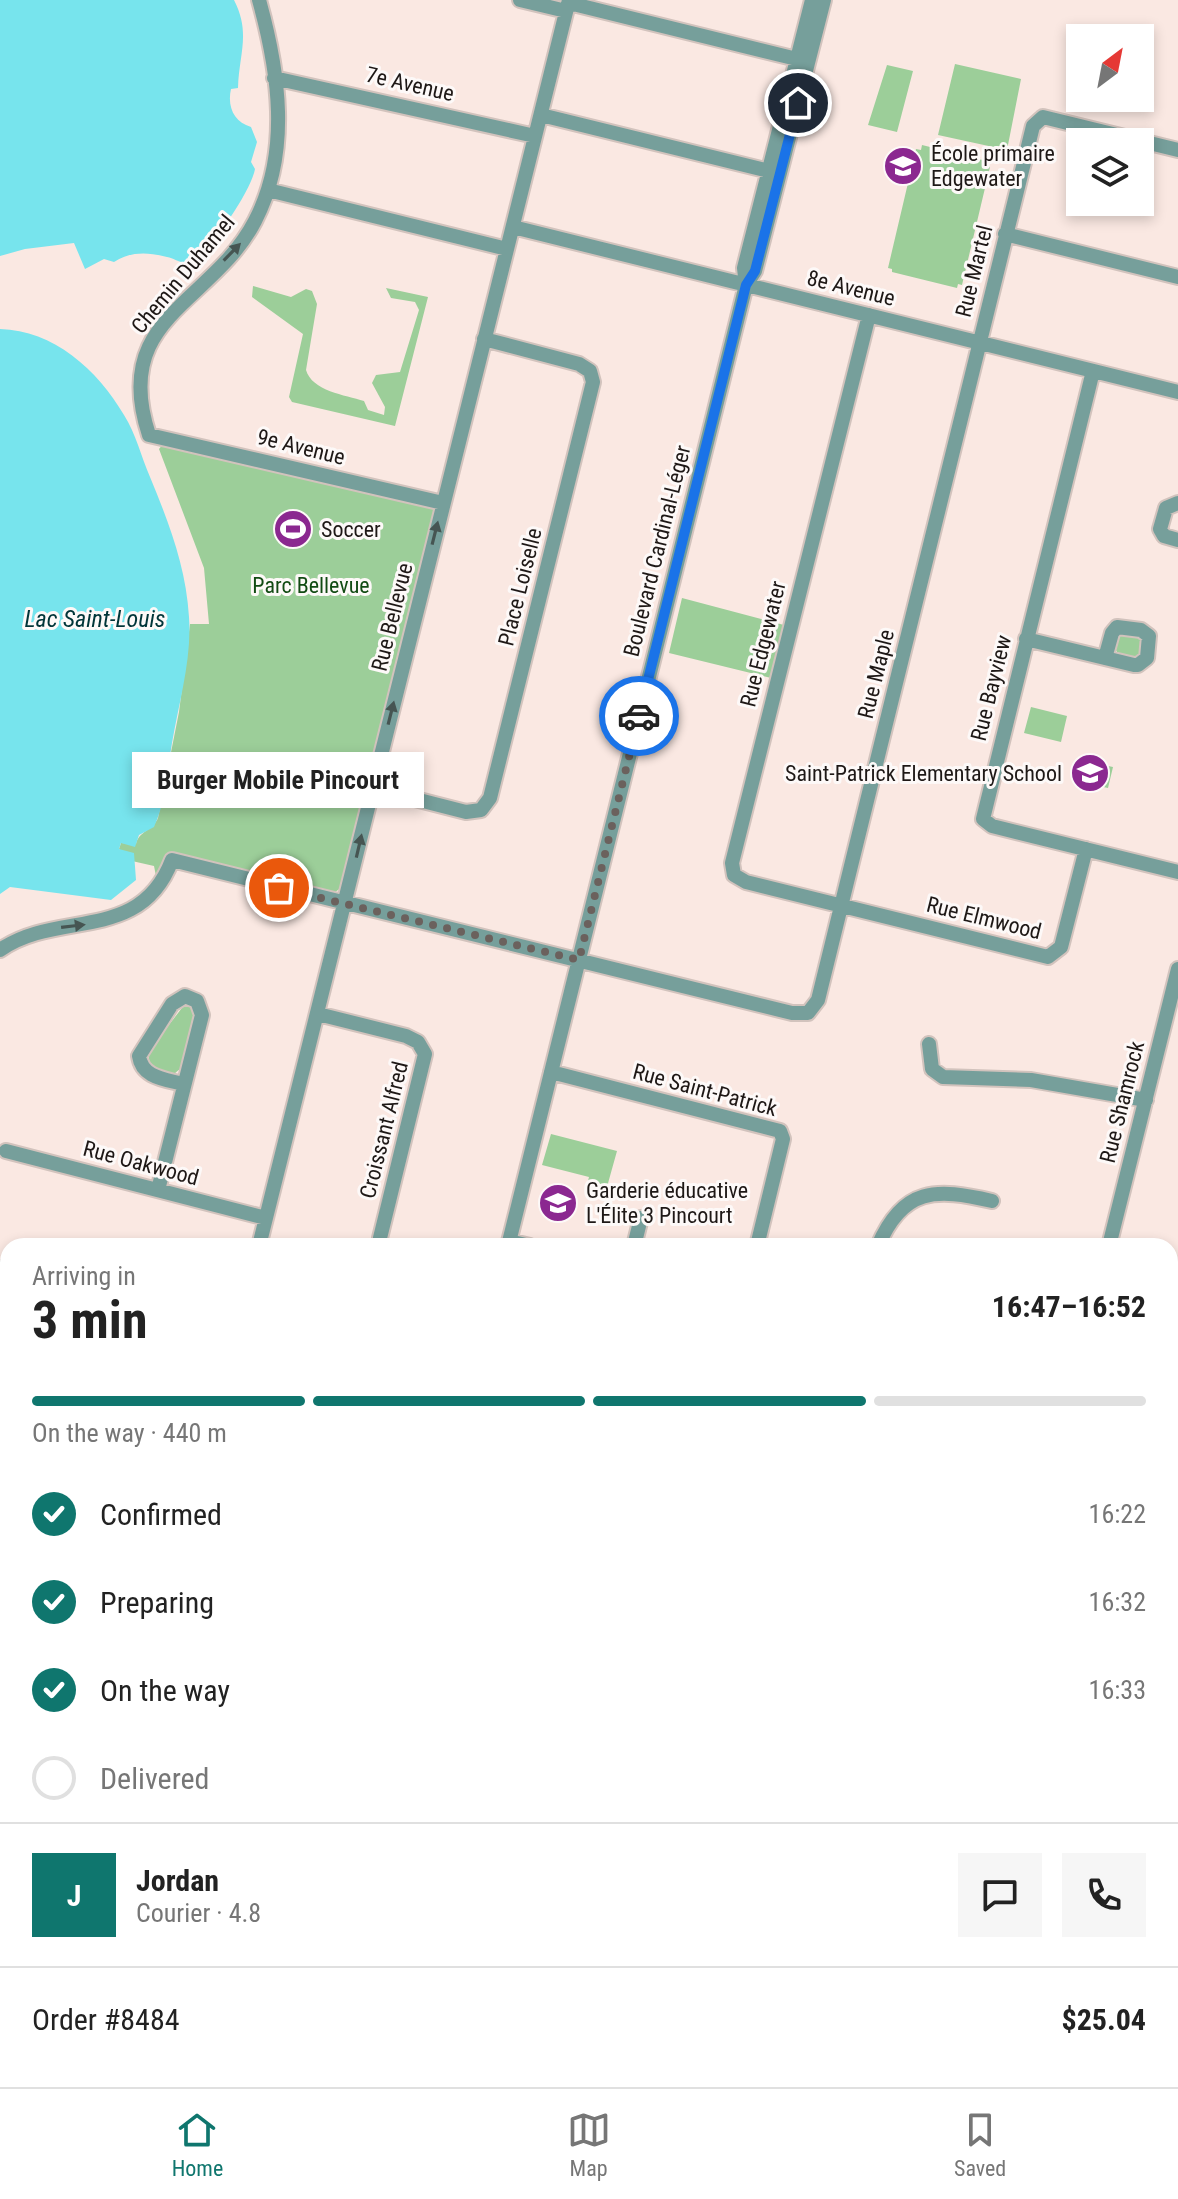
<!DOCTYPE html>
<meta charset="utf-8">
<style>
:root{--surface:#fff;--page:#f6f6f6;--text:#222;--muted:#767676;--line:#e0e0e0;--accent:#0f766e}
body{margin:0;font-family:"Roboto Condensed",sans-serif;background:var(--page);color:var(--text);height:100vh;display:flex;flex-direction:column;font-size:30px;white-space:nowrap}
*{box-sizing:border-box;margin:0}
p{font-size:26px;color:var(--muted)}
.icon{flex:none;width:44px;height:44px;fill:none;stroke:currentColor;stroke-width:2;stroke-linecap:round;stroke-linejoin:round}
.map{position:relative;flex:1;overflow:hidden}
.side{position:absolute;left:0px;top:1238px;width:1178px;height:850px;display:flex;flex-direction:column;background:var(--surface);border-radius:24px 24px 0 0;box-shadow:0 4px 12px #0003}
.side>*{flex:none}
.needle{width:52px;rotate:32deg}
.buttons{position:absolute;left:1066px;top:24px;display:grid;gap:16px}
.buttons a{display:grid;place-items:center;width:88px;height:88px;border-radius:0px;background:var(--surface);box-shadow:0 4px 12px #0003;font-size:40px}
.pin{position:absolute;display:grid;place-items:center;width:68px;height:68px;color:#fff;margin:-34px;border:4px solid #fff;border-radius:50%;box-shadow:0 2px 8px #0007}
.courier{position:absolute;display:grid;place-items:center;width:80px;height:80px;margin:-40px;border:6px solid #1a73e8;border-radius:50%;background:#fff;color:#222;box-shadow:0 2px 10px #0007}
.bubble{position:absolute;height:56px;border-radius:0px;background:var(--surface);box-shadow:0 4px 12px #0003;font-size:26px;font-weight:700;line-height:56px;text-align:center}
.overview em{font-style:normal;font-weight:700}
.overview div{display:flex;flex-direction:column-reverse}
.overview{display:flex;align-items:center;justify-content:space-between;height:136px;padding:0 32px}
h1{font-size:52px;font-weight:700;line-height:60px}
.bar{display:grid;grid-template-columns:repeat(4,1fr);gap:12px 8px;align-content:center;height:96px;padding:0 32px}
.bar i{height:10px;border-radius:6px;background:var(--line)}
.bar .active{background:var(--accent)}
.bar p{grid-column:span 4}
.line{display:flex;align-items:center;gap:20px;padding:0 32px;border-top:2px solid var(--line)}
.line div{flex:1}
.round{display:grid;place-items:center;flex:none;width:84px;height:84px;border-radius:0px;background:var(--page)}
ol{padding:0 32px;list-style:none}
li{display:flex;align-items:center;gap:24px;height:88px}
li p{margin-inline-start:auto}
li .icon{padding:8px;border-radius:50%;background:var(--accent);color:#fff;stroke-width:4}
li:last-child{color:var(--muted)}
li i{width:44px;height:44px;border:4px solid var(--line);border-radius:50%}
.tab-bar{display:flex;justify-content:space-around;align-items:center;height:112px;border-top:2px solid var(--line);background:var(--surface);font-size:22px;color:var(--muted)}
.tab-bar a{display:grid;justify-items:center;gap:4px}
.tab-bar .active{color:var(--accent)}
.map>svg:first-child{display:block}
.green{fill:#9cce99}
.water{fill:#77e4ed}
.lines{fill:none;stroke-linecap:round;stroke-linejoin:round}
.minor-casing{stroke:#d2c3bd;stroke-width:18}
.minor{stroke:#769f9b;stroke-width:14}
.oneway{fill:#465552}
.done{stroke:#6b615d;stroke-width:8;stroke-dasharray:0 14.4}
.route{stroke:#1a73e8;stroke-width:10}
.labels{text-anchor:middle;dominant-baseline:central;stroke-width:6;stroke-linejoin:round;paint-order:stroke}
.street-label{font-size:22px;fill:#1e1816;stroke:#fdf9f8}
.poi-label{font-size:22px;fill:#1e1816;stroke:#fdf9f8;text-anchor:start}
.park-label{font-size:22px;fill:#124b13;stroke:#fdf9f8}
.water-label{font-size:24px;font-style:italic;fill:#003539;stroke:#fdf9f8}
</style>
<div class="map">
<svg width="1178" height="2087" viewBox="0 0 1178 2087">
<rect width="100%" height="100%" fill="#fae8e2"/>
<!-- green -->
<path class="green" d="M955,64l66,15 -14,71 -69,-15z
M887,65l26,6 -16,61 -29,-7z
M922,145l65,16 -1,4 4,2 -28,118 -4,-1 -1,4 -65,-16v-3l-4,-1 28,-119 5,1z
M253,286l38,11 15,-8 6,2 5,13 -11,66c6,21 39,25 58,31l4,9 16,5 1,-8 -13,-24 4,-8 24,-3 19,-62 -4,-8 -24,-4 -5,-10 42,9 -33,129 -103,-24 -3,-5 14,-63 -51,-37z
M164,443l269,66 2,9 -93,369 -8,6 -164,-39 -14,22 -2,-10 -22,-5 -13,-12 2,-6 15,1c2,-12 17,-14 22,-26l21,-106 11,-88h19l-5,-56 -45,-119z
M682,598l102,27 -13,53 -102,-25z
M1115 645a14 14 0 1 1 28 0a14 14 0 1 1-28 0Z
M1031,707l36,9 -6,26 -37,-9z
M1084,761l29,6 -5,21 -29,-6z
M185,1004l7,3 3,6 -14,55 -7,6 -24,-7 -2,-15z
M551,1134l66,17 -12,43 -19,-5 3,-12 -47,-12z
M0,1274l8,2v320l-8,-2z
M1076,2080h62l-5,7h-60z"/>
<!-- water -->
<path class="water" d="M0,0h234c17,33 5,54 4,88l-7,1c-4,18 3,33 20,38l6,15 -6,20 4,7c-3,20 -48,91 -70,93 -6,1 -11,-4 -18,-5 -19,-5 -36,-6 -53,5l-10,-3 -19,10 -11,-26 -49,6 -25,7z
M0,329c53,1 98,41 124,86 12,19 17,41 26,62 19,46 36,90 39,140 3,42 -10,85 -17,126 -5,28 -6,58 -18,84l-15,8 -4,12 -14,-4 -2,6 15,4 2,27 -25,20 -101,-13 -10,7z"/>
<g class="lines">
<!-- minor casing -->
<g class="minor-casing">
<path id="minor" d="M259,0c20,72 32,152 -4,221 -43,83 -145,96 -106,214l294,68
M520,0l46,11
M569,3l236,58
M274,78l261,58
M541,115l236,58
M268,190l239,59
M513,227l665,165
M1005,234l173,43
M746,285l-2,-17 68,-268
M869,315l-137,548 2,12 12,7 302,75 13,-10 25,-98
M1093,371l-110,448 9,7 186,46
M1178,503l-12,5 -6,21 4,7 14,4
M1026,639l108,26h4l9,-7 2,-22 -8,-6 -24,-3 -5,6 -7,25
M372,788l94,24 15,-2 9,-12 103,-416 -3,-11 -11,-7 -95,-25
M0,950c59,-41 140,-6 172,-90l620,153h16l10,-13 215,-874 10,-9 135,33
M318,1014l88,22 12,6 7,12 -45,184
M929,1044l3,25 11,8 88,3 115,20
M551,1072l229,59 3,8 -26,107
M6,1151l260,67
M158,1190l44,-175 -5,-14 -12,-5 -13,8 -33,52c3,22 26,23 44,28
M509,1241l21,5
M259,1246l310,-1246
M508,1246l238,-961 9,-14 69,-271
M634,1246l7,-28
M878,1246c25,-59 58,-58 114,-45
M1109,1246l69,-277
M0,1268l8,2
M1170,1323l8,-1
M1170,1449l8,-1
M1170,1566l8,9
M0,1654l8,1
M0,1772h8
M1170,1828l8,3
M0,1886h8
M1170,1990l8,-21
M1170,2024l8,7
M0,2025l8,1
M299,2087l2,-7"/>
</g>
<!-- minor -->
<use href="#minor" class="minor"/>
</g>
<!-- one-way arrows -->
<defs><path id="oneway-solid" d="M-6-.8H1V-3.2L6.5 0L1 3.2V.8H-6Z" transform="scale(2)"/></defs>
<g class="oneway">
<use href="#oneway-solid" transform="translate(232 252) rotate(-46)"/>
<use href="#oneway-solid" transform="translate(435 533) rotate(-76)"/>
<use href="#oneway-solid" transform="translate(391 713) rotate(-76)"/>
<use href="#oneway-solid" transform="translate(359 846) rotate(-77)"/>
<use href="#oneway-solid" transform="translate(73 926) rotate(-7)"/>
</g>
<g class="lines">
<!-- done -->
<path class="done" d="M279,888l300,72 60,-244"/>
<!-- route -->
<path class="route" d="M639,716l107,-431 9,-14 43,-168"/>
</g>
<!-- icons -->
<defs>
<g id="school-disc" transform="scale(2)"><circle r="9.5" fill="#8b2890" stroke="#fdf9f8"/><path d="M0-5L7-2L0 1L-7-2ZM-4 1L0 2.5L4 1V4Q0 6-4 4Z" fill="#fff"/></g>
<g id="stadium-disc" transform="scale(2)"><circle r="9.5" fill="#8b2890" stroke="#fdf9f8"/><path d="M0-5a6.5 5 0 1 0 0 10a6.5 5 0 1 0 0-10ZM-3.5-1.8h7v3.6h-7Z" fill="#fff"/></g>
</defs>
<g fill-rule="evenodd">
<use href="#school-disc" x="903" y="166"/>
<use href="#stadium-disc" x="293" y="529"/>
<use href="#school-disc" x="1090" y="773"/>
<use href="#school-disc" x="558" y="1203"/>
</g>
<g class="labels">
<!-- street labels -->
<g class="street-label">
<text transform="translate(410 84) rotate(13)">7e Avenue</text>
<text transform="translate(974 271) rotate(-76)">Rue Martel</text>
<text transform="translate(183 274) rotate(-50)">Chemin Duhamel</text>
<text transform="translate(851 288) rotate(14)">8e Avenue</text>
<text transform="translate(301 447) rotate(14)">9e Avenue</text>
<text transform="translate(657 551) rotate(-76)">Boulevard Cardinal-Léger</text>
<text transform="translate(520 587) rotate(-76)">Place Loiselle</text>
<text transform="translate(392 617) rotate(-76)">Rue Bellevue</text>
<text transform="translate(763 644) rotate(-76)">Rue Edgewater</text>
<text transform="translate(876 674) rotate(-76)">Rue Maple</text>
<text transform="translate(991 688) rotate(-76)">Rue Bayview</text>
<text transform="translate(984 918) rotate(14)">Rue Elmwood</text>
<text transform="translate(705 1090) rotate(15)">Rue Saint-Patrick</text>
<text transform="translate(1122 1102) rotate(-76)">Rue Shamrock</text>
<text transform="translate(384 1130) rotate(-76)">Croissant Alfred</text>
<text transform="translate(141 1163) rotate(15)">Rue Oakwood</text>
</g>
<!-- poi labels -->
<g class="poi-label">
<text x="931" y="153">École primaire<tspan x="931" dy="25">Edgewater</tspan></text>
<text x="321" y="529">Soccer</text>
<text x="1062" y="773" text-anchor="end">Saint-Patrick Elementary School</text>
<text x="586" y="1190">Garderie éducative<tspan x="586" dy="25">L'Élite 3 Pincourt</tspan></text>
</g>
<!-- park labels -->
<g class="park-label">
<text x="311" y="585">Parc Bellevue</text>
</g>
<!-- water labels -->
<g class="water-label">
<text x="95" y="619">Lac Saint-Louis</text>
</g>
</g>
</svg>
<div class="buttons">
<a><svg class="needle" viewBox="-14 -14 28 28"><path d="M0-13l5 13h-10z" fill="#e53935"/><path d="M0 13l5-13h-10z" fill="#767676"/></svg></a>
<a><svg class="icon" aria-label="layers" viewBox="0 0 24 24"><path d="M12 4l9 5-9 5-9-5zM3 14l9 5 9-5"/></svg></a>
</div>
<div class="pin" style="left:279px;top:888px;background:#ea580c"><svg class="icon" aria-label="bag" viewBox="0 0 24 24"><path d="M5 8h14l-1 12H6zM9 8a3 3 0 0 1 6 0"/></svg></div>
<div class="pin" style="left:798px;top:103px;background:#1f2937"><svg class="icon" aria-label="home" viewBox="0 0 24 24"><path d="M3 11l9-7 9 7M6 9v11h12V9"/></svg></div>
<div class="courier" style="left:639px;top:716px"><svg class="icon" aria-label="car" viewBox="0 0 24 24"><path d="M5 17H2v-5l4-1 3-4h7l3 4 3 1v5h-3M9 17h6M6 11h13"/><circle cx="7" cy="17" r="2"/><circle cx="17" cy="17" r="2"/></svg></div>
<div class="bubble" style="left:132px;top:752px;width:292px">Burger Mobile Pincourt</div>
<section class="side">
<div class="overview"><div><h1>3 min</h1><p>Arriving in</p></div><em>16:47–16:52</em></div>
<div class="bar"><i class="active"></i><i class="active"></i><i class="active"></i><i></i><p>On the way · 440 m</p></div>
<ol>
<li><svg class="icon" aria-label="check" viewBox="0 0 24 24"><path d="M5 12l5 5 9-10"/></svg>Confirmed<p>16:22</p></li>
<li><svg class="icon" aria-label="check" viewBox="0 0 24 24"><path d="M5 12l5 5 9-10"/></svg>Preparing<p>16:32</p></li>
<li><svg class="icon" aria-label="check" viewBox="0 0 24 24"><path d="M5 12l5 5 9-10"/></svg>On the way<p>16:33</p></li>
<li><i></i>Delivered</li>
</ol>
<div class="line" style="height:144px"><b class="round" style="background:var(--accent);color:#fff">J</b><div><b>Jordan</b><p>Courier · 4.8</p></div><a class="round"><svg class="icon" aria-label="chat" viewBox="0 0 24 24"><path d="M4 5h16v11H9l-5 4z"/></svg></a><a class="round"><svg class="icon" aria-label="phone" viewBox="0 0 24 24"><path d="M5 4h4l2 5-3 2q2 4 5 5l2-3 5 2v4C11 20 4 13 5 4z"/></svg></a></div>
<div class="line" style="height:104px"><div>Order #8484</div><b>$25.04</b></div>
</section>
</div>
<nav class="tab-bar">
<a class="active"><svg class="icon" aria-label="home" viewBox="0 0 24 24"><path d="M3 11l9-7 9 7M6 9v11h12V9"/></svg>Home</a>
<a><svg class="icon" aria-label="map" viewBox="0 0 24 24"><path d="M3 6l6-2 6 2 6-2v14l-6 2-6-2-6 2zM9 4v14M15 6v14"/></svg>Map</a>
<a><svg class="icon" aria-label="saved" viewBox="0 0 24 24"><path d="M7 4h10v16l-5-4-5 4z"/></svg>Saved</a>
</nav>
